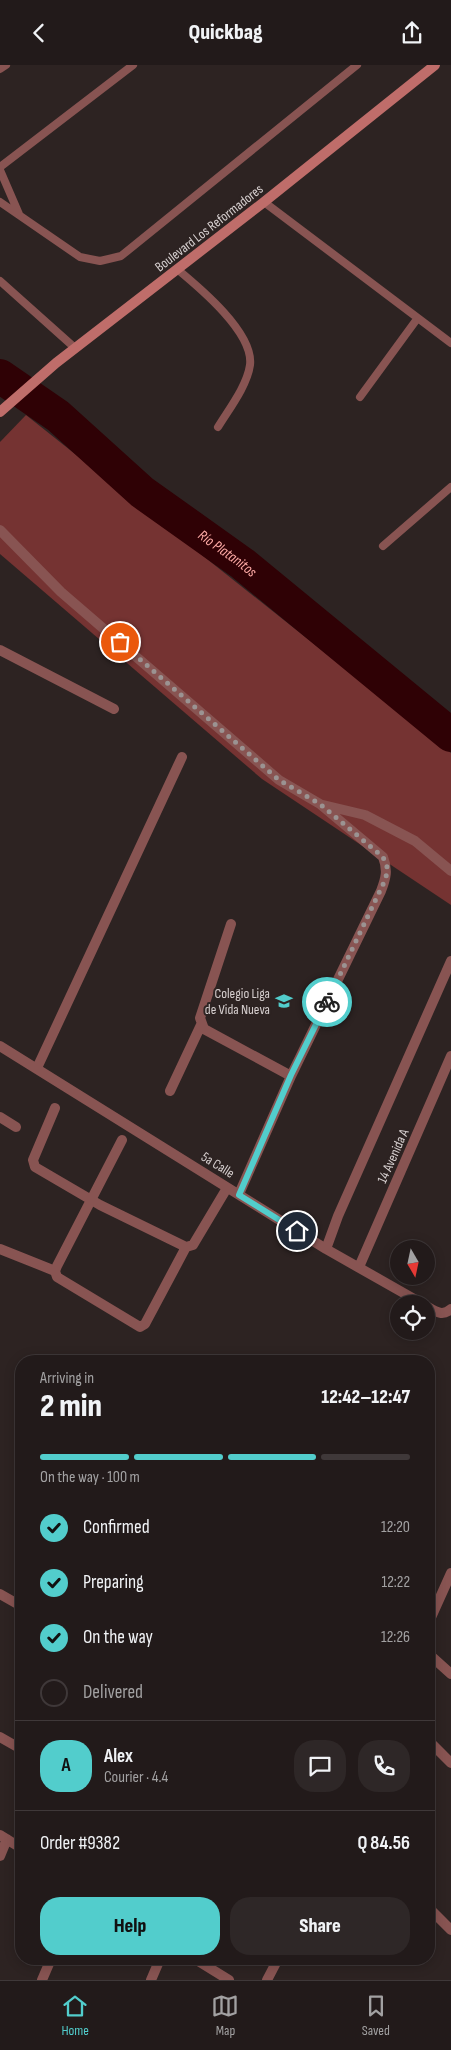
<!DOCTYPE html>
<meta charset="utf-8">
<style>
:root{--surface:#221a1a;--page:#2e2727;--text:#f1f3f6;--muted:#a2a1a2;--line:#3f3839;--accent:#52cdcc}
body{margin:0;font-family:"Sofia Sans Condensed",sans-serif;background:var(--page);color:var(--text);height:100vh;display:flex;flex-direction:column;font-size:19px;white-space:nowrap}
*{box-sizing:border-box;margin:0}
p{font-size:16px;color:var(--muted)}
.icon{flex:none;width:28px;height:28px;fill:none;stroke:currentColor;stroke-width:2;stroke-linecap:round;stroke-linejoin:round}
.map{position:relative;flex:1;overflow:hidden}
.drawer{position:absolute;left:15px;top:1290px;width:420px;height:610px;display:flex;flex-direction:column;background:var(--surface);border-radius:20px;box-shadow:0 2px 12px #0003,0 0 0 1px var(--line)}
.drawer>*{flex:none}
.needle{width:32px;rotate:171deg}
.buttons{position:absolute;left:390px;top:1175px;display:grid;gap:10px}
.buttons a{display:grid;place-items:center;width:45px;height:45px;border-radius:50%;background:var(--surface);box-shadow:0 2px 12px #0003,0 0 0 1px var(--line);font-size:25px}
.pin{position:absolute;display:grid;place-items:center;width:42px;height:42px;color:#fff;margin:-21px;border:2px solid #fff;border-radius:50%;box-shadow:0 1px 5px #0007}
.courier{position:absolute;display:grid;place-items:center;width:50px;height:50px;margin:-25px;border:4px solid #52cdcc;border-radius:50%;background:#fff;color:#222;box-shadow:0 1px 6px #0007}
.head em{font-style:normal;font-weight:800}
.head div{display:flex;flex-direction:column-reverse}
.head{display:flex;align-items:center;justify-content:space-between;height:85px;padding:0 25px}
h1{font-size:32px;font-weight:800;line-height:38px}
.bar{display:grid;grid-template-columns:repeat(4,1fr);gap:8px 5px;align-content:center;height:60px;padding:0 25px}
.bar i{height:6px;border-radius:4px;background:var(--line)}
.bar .active{background:var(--accent)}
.bar p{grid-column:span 4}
.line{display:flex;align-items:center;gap:12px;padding:0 25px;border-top:1px solid var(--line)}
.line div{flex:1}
.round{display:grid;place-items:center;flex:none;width:52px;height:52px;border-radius:20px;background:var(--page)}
ol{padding:0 25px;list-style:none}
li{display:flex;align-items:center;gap:15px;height:55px}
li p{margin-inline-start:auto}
li .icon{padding:5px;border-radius:50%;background:var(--accent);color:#111;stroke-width:4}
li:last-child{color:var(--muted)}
li i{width:28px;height:28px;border:2px solid var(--line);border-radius:50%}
.button{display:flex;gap:10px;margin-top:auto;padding:10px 25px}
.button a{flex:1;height:58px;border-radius:20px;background:var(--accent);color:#111;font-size:20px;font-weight:800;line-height:58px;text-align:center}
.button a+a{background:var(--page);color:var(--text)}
header{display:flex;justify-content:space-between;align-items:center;height:65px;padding:0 25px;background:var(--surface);font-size:22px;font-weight:800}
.tab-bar{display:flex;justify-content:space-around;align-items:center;height:70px;border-top:1px solid var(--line);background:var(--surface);font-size:14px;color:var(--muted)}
.tab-bar a{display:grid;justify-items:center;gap:2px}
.tab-bar .active{color:var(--accent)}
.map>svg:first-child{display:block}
.forest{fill:#753332}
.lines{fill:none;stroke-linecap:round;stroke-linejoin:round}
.river{stroke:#2f0105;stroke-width:34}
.service{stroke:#885452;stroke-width:8}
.minor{stroke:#885452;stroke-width:10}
.secondary{stroke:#bf6d6a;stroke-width:10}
.done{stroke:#9b9392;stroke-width:5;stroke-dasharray:0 9}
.route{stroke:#52cdcc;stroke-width:6}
.labels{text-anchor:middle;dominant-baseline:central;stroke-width:4;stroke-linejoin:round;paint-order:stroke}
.street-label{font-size:14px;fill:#d6cfcf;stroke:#2d2322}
.poi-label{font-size:14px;fill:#d6cfcf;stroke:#2d2322;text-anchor:end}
.water-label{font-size:15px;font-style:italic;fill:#fda9a5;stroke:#2d2322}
</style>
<header><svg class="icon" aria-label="back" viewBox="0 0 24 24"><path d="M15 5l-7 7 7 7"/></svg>Quickbag<svg class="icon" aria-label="share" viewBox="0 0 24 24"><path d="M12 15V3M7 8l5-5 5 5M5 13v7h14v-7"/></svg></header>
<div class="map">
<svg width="451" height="1915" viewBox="0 0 451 1915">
<rect width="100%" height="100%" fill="#2d2322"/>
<!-- forest -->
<path class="forest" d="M26,350l425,338v152l-189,-126 -262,-225v-112z"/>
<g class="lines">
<!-- river -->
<path class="river" id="s1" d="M0,311l58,40 84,76 101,72 208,171"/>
<!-- service -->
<path class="service" d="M0,4l6,-4
M0,102l133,-102
M0,105l19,44
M0,137l80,55 20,4 21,-5 236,-191
M264,137l187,141
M177,204c23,19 77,64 73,96 -3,21 -21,44 -32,62
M0,216l75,67
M360,332l57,-78
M383,481l68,-59"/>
<!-- minor -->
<path class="minor" d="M0,465l61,62 218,188 41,24 63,53c5,13 3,21 -2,34l-90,185 -52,118
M0,585l114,59
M323,740l42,10 50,26 36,30
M231,859l-31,94 4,11 87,47
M0,981l326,203 97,55
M37,1003l145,-311
M170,1026l31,-66
M55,1043l-22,52 2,7 65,38 86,42 7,-2 34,-57
M0,1052l16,10
M122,1075l-65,126 -2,5 2,6 83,50 5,-3 41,-77
M0,1184l55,22
M326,1184l12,-33 113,-255
M359,1202l92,-211
M426,1241c9,5 16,11 25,3
M0,1529l21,12
M429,1557l22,-49
M429,1584l2,7 20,18
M0,1672l21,12
M429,1676l22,22
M0,1770l21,13
M0,1791l7,-17
M429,1843l22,22
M195,1894l34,21
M42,1915l9,-21
M151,1915l9,-21
M267,1915l11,-21"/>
<!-- secondary -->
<path class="secondary" d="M0,347l56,-49 208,-161 171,-137"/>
</g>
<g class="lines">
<!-- done -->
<path class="done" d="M120,577l159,138 41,24 63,53 4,10 -1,11 -59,124"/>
<!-- route -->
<path class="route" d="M297,1166l-58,-36 52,-120 36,-73"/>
</g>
<!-- icons -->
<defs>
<g id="school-bare" transform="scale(1.35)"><path d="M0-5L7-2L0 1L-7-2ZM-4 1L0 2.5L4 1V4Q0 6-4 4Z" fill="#52cdcc" stroke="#2d2322" stroke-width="2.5" paint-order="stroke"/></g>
</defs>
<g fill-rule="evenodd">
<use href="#school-bare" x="284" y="936"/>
</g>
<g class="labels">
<!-- street labels -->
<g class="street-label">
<text transform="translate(209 163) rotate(-38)">Boulevard Los Reformadores</text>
<text transform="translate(393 1091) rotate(-66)">14 Avenida A</text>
<text transform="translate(218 1100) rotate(32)">5a Calle</text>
</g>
<!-- poi labels -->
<g class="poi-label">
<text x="270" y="928">Colegio Liga<tspan x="270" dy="16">de Vida Nueva</tspan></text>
</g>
<!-- water labels -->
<g class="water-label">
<text stroke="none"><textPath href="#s1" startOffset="289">Río Platanitos</textPath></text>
</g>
</g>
</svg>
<div class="buttons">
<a><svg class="needle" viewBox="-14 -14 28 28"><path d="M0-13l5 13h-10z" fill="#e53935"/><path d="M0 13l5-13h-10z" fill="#a2a1a2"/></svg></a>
<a><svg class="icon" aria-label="locate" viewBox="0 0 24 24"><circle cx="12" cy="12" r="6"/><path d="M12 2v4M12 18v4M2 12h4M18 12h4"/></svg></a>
</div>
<div class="pin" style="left:120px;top:577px;background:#ea580c"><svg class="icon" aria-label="bag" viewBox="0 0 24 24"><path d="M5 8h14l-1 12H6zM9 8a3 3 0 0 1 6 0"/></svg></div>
<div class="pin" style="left:297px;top:1166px;background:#1f2937"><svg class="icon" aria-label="home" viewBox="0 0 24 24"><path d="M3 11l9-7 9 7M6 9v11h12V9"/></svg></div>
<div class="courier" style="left:327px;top:937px"><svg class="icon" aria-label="bike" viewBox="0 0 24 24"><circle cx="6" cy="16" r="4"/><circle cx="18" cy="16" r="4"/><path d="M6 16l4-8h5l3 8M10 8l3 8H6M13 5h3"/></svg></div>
<section class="drawer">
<div class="head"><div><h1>2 min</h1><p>Arriving in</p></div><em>12:42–12:47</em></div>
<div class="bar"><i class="active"></i><i class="active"></i><i class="active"></i><i></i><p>On the way · 100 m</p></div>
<ol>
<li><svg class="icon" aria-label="check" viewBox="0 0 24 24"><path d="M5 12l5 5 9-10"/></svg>Confirmed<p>12:20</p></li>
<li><svg class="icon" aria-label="check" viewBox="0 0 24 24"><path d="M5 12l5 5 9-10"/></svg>Preparing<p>12:22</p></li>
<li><svg class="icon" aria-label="check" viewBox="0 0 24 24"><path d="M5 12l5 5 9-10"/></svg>On the way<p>12:26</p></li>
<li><i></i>Delivered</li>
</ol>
<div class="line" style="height:90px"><b class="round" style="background:var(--accent);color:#111">A</b><div><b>Alex</b><p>Courier · 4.4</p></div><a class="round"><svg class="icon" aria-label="chat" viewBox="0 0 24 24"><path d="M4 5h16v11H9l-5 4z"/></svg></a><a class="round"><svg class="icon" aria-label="phone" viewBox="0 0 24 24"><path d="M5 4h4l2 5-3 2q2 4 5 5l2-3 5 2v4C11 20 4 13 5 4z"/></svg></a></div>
<div class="line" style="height:65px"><div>Order #9382</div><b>Q 84.56</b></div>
<div class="button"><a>Help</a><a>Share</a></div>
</section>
</div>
<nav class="tab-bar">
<a class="active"><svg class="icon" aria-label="home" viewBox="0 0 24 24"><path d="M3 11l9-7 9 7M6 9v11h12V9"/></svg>Home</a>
<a><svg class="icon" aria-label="map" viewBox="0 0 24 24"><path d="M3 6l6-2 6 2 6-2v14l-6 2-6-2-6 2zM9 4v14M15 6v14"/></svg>Map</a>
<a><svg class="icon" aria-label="saved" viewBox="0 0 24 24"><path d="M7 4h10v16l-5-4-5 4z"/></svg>Saved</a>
</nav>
